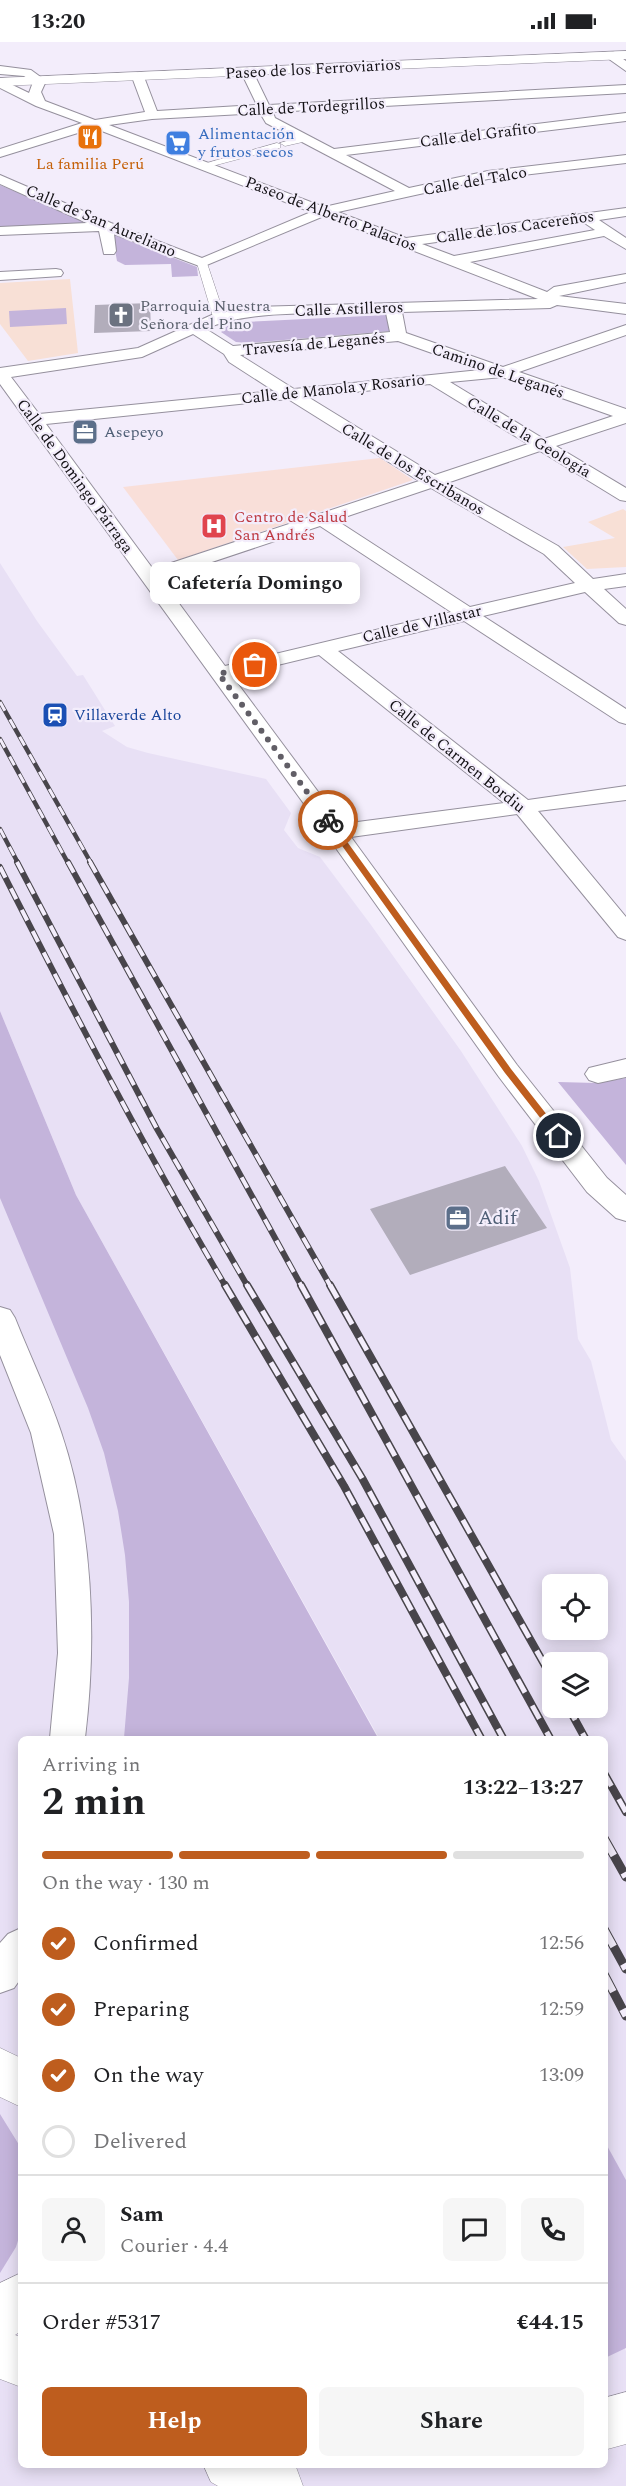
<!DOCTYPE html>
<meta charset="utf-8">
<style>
:root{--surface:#fff;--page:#f6f6f6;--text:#202124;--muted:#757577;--line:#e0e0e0;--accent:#be5d1e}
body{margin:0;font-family:Spectral,serif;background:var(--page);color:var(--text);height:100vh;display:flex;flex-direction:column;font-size:22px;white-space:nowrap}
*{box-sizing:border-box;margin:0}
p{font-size:20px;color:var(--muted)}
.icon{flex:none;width:33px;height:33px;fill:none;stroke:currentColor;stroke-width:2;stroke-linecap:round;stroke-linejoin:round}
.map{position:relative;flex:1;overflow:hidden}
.sheet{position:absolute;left:18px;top:1694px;width:590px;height:732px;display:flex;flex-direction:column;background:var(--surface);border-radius:9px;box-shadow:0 3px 15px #0003}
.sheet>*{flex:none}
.controls{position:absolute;left:542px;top:1532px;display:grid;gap:12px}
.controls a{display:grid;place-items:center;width:66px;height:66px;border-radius:9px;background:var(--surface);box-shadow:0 3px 15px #0003;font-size:30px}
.pin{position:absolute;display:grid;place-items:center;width:51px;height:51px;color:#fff;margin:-26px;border:3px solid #fff;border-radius:50%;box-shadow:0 2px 6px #0007}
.courier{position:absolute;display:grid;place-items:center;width:60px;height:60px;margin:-30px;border:4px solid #be5d1e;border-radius:50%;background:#fff;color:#222;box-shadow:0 2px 8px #0007}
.bubble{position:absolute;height:42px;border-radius:9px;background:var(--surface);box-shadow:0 3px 15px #0003;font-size:20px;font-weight:700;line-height:42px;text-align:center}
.summary em{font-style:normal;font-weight:700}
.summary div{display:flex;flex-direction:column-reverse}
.summary{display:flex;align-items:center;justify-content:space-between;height:102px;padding:0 24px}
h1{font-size:39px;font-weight:700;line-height:45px}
.bar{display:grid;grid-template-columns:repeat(4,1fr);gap:9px 6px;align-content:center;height:72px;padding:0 24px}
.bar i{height:8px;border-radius:4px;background:var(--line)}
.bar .active{background:var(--accent)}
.bar p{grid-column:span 4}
.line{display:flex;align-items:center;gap:15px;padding:0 24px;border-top:2px solid var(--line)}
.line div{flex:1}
.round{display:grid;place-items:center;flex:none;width:63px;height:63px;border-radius:9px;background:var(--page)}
ol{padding:0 24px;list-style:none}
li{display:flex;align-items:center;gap:18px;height:66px}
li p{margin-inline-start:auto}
li .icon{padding:6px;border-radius:50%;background:var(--accent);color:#fff;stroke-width:4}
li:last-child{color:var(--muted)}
li i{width:33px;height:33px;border:3px solid var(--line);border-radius:50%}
.cta{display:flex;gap:12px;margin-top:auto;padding:12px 24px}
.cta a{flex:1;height:69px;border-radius:9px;background:var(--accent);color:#fff;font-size:24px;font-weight:700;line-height:69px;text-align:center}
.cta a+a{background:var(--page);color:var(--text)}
.status{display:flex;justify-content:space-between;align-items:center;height:42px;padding:0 30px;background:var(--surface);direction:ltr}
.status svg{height:16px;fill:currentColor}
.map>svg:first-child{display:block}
.built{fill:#e8e0f5;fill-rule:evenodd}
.education{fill:#f8e0d6}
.medical{fill:#f9dfd9}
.green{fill:#c4b4db}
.building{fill:#b2adbb}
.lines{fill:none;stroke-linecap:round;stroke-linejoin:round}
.pedestrian-casing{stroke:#95909d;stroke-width:1}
.minor-casing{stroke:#95909d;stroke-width:2}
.secondary-casing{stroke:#95909d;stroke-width:1}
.pedestrian{fill:#fff;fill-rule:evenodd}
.minor{fill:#fff;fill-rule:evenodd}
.secondary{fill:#fff;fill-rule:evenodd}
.rail-far3-casing{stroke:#48454b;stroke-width:4.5}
.rail-far2-casing{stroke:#48454b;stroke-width:6}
.rail-far1-casing{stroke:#48454b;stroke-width:8}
.rail-casing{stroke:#48454b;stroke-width:9}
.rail-far3{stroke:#f3edfb;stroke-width:3;stroke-dasharray:10;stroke-linecap:butt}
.rail-far2{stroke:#f3edfb;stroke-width:4;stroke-dasharray:12;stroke-linecap:butt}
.rail-far1{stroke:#f3edfb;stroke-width:5;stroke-dasharray:15;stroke-linecap:butt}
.rail{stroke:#f3edfb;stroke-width:7;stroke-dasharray:20;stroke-linecap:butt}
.route{fill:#be5d1e}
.done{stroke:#615e66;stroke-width:6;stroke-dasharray:0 10.8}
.labels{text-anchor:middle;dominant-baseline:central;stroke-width:4.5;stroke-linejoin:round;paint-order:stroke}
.far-street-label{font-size:16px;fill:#131115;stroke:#f3edfb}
.far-shop-label{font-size:16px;fill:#366cbe;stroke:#f3edfb;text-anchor:start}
.far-food-label{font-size:16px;fill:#c56008;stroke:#f3edfb}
.far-worship-label{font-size:16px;fill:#5b616d;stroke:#f3edfb;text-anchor:start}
.far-service-label{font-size:16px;fill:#4e5e75;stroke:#f3edfb;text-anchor:start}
.far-health-label{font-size:16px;fill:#be3a42;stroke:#f3edfb;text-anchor:start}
.far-transit-label{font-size:16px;fill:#164399;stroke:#f3edfb;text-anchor:start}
.service-label{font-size:20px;fill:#4e5e75;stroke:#f3edfb;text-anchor:start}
</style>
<div class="status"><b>13:20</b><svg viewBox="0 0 49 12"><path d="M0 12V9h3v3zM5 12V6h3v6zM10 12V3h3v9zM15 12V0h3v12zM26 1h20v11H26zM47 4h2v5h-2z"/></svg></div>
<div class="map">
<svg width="626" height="2444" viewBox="0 0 626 2444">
<rect width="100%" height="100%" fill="#f3edfb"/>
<!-- built -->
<path class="built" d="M0,521l37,58 40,55 6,-1 32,51 -13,5 25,16 21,6 118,26 25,34 -7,17 14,18 22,9 51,68 90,126 61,95 17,35 31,87 8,71 13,22 20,79 15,21v719l-22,-39v-403h-225l-303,-543 -76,-184zM552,1542h45v45h-45zM552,1620h45v45h-45z
M0,1085l298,611h-277v726h583l1,-153 21,40v135h-626z"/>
<!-- education -->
<path class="education" d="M70,237l8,74 -50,8 -28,-37v-41z
M623,467l3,2v56l-39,2 -24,-22 52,-9 -27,-16z"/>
<!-- medical -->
<path class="medical" d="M380,416l33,22 -235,80 -55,-73z"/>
<!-- green -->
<path class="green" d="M0,143l92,39 -92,5z
M112,192l85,33 1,9 -26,1 -1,-13 -46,1 -8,-4z
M66,266l1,16 -57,3 -1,-16z
M387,273l4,16 -143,12 -12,-1 -15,-10 7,-7 17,-3z
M0,969l76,184 302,543h-254l5,-60v-76l-4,-47 -7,-44 -14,-58 -16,-45 -88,-210z
M626,1036v87l-68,-83 38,1z
M0,2072l21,34v83l-5,16 -16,26z
M605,2100l21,38v168l-21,10z"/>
<!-- building -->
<path class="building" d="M150,261l1,28 -57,2 1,-28z
M505,1124l42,62 -137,47 -40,-66z"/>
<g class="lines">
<!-- pedestrian casing -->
<g class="pedestrian-casing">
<path id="pedestrian" d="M304,94l3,1v4l-22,5 -5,-3z
M277,101l3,1v4l-75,20 -5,-3z
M202,218l5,3 18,54 -2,2h-8l-2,-2 -16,-54z"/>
</g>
<!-- minor casing -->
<g class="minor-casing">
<path id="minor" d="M613,10l13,9v10l-17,-12v-6z
M0,24l31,4 15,11 -5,11 4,9 50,19 50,-8 -13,-35 6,-4 6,4 13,34 100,-6 -16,-33 6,-4 6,4 16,33 357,-20v8l-353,19 2,6 59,31 292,-36v8l-280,34 63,33 79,-17 138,-16v8l-138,16 -150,33 68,26 220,-30v8l-27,4 27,18v11l-22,-13 -134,26 77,30 7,-5 72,-13v8l-67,14 67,8v10l-69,-9 -7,3 -148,4 4,21 97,34 123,-42v10l-107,37 107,37v14l-70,23 70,42v13l-6,-1 -80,-49 -93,32 111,63 35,33 33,-5v12l-22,3 22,20v16l-7,-2 -34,-31 -102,24 143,93v15l-7,-2 -155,-101 -126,30 190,149 98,-14v14l-88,11 88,106v23l-8,-3 -101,-123 -166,23 166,228 90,113 19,17v26l-10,-3 -29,-26 -88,-115 -171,-240 -328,-453v-16l138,-20 76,-34 39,-7 285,-8 -214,-83 -122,51 -88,-33 2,17 -2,3h-10l-5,-23 -99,4v-8l87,-4 -87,-39v-9l111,48 91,35 109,-46 -217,-84 -94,29v-8l82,-26 -46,-17 -36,-18v-9l29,14 4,-11 -9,-6 -24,-2zM260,71l6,10 129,68 -71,16 -215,-82 43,-6zM583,180l12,8 -141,26 -32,-12zM386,271l4,19 -157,14 -27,-17c44,-21 130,-15 180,-16zM193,292l31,20 5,8 45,29 -235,23 -28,-37 131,-20zM398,299l82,29 -186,19 -54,-34zM502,335l111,39 -69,23 -94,-57zM430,342l98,60 -93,31 -127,-78zM288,357l131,82 -266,88 -107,-145zM431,446l113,66 31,29 -105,24 -134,-87zM320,484l131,86 -226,54 -64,-87zM319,613l185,148 -162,21 -110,-148z
M56,227l5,1 2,3 -2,3 -61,4v-8z
M626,1017v18l-28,6 -9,-3 -4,-6 4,-6z
M0,1265l10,3 5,8c15,38 33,75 46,114 32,94 36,208 24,306h-35l8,-85 -4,-119 -23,-101 -31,-78z
M21,1886v50l-7,10 -14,5v-50l8,-9z"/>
</g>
<!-- secondary casing -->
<g class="secondary-casing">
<path id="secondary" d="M626,9v8l-626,27v-8z
M0,2006l21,10v49l-21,-10z
M21,2231v58l-6,4 6,2v50l-21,-8v-96z
M626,2350v52l-22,6v-52z
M203,2422h86l7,3 7,19h-85l-7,-4z"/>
</g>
<!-- pedestrian -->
<use href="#pedestrian" class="pedestrian"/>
<!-- minor -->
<use href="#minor" class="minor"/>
<!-- secondary -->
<use href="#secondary" class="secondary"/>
<!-- rail-far3 casing -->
<g class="rail-far3-casing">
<path id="rail-far3" d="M0,660l91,161
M0,697l68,124
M0,787l18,34"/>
</g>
<!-- rail-far2 casing -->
<g class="rail-far2-casing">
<path id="rail-far2" d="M17,820l140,267 91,158
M68,820l234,425
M90,820l241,425
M0,825c72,142 145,283 226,420"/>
</g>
<!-- rail-far1 casing -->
<g class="rail-far1-casing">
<path id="rail-far1" d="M225,1243l119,201 137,252
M247,1243l115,193 141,260
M301,1243l249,453
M330,1243l222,393
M568,1665l17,31
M604,1731l22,39"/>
</g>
<!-- rail casing -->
<g class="rail-casing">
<path id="rail" d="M604,1796l22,39
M604,1887l22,40
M604,1932l22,42"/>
</g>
<!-- rail-far3 -->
<use href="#rail-far3" class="rail-far3"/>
<!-- rail-far2 -->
<use href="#rail-far2" class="rail-far2"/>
<!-- rail-far1 -->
<use href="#rail-far1" class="rail-far1"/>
<!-- rail -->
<use href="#rail" class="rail"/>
</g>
<!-- route -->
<path class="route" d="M325,776h5l181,251 51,65v4h-6l-51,-65 -180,-251z"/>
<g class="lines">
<!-- done -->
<path class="done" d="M255,623l-36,9 109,146"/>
</g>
<!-- icons -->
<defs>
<g id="restaurant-square" transform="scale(1.35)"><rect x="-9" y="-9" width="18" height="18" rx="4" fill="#e8710a" stroke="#f3edfb"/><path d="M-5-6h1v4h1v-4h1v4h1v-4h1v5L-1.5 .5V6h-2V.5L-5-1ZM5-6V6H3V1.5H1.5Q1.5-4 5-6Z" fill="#fff"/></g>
<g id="supermarket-square" transform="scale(1.35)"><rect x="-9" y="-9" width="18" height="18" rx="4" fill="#3f7fe0" stroke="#f3edfb"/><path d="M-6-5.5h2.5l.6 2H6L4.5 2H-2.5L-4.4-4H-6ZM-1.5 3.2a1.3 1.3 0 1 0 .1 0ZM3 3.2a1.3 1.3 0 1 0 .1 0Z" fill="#fff"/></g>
<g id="church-square" transform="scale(1.35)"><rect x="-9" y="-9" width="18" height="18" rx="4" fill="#6b7280" stroke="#f3edfb"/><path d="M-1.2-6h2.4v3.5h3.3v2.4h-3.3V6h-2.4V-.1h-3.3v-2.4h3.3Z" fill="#fff"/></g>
<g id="office-square" transform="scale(1.35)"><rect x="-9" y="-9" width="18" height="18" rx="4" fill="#5c6f8a" stroke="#f3edfb"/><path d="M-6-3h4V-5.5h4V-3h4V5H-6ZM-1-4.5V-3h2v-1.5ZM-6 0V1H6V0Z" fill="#fff"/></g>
<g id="hospital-square" transform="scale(1.35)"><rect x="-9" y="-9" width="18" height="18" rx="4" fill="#e0444e" stroke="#f3edfb"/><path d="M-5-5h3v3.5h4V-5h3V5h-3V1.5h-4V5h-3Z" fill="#fff"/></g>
<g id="station-square" transform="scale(1.35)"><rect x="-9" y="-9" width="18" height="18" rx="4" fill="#1a4fb4" stroke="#f3edfb"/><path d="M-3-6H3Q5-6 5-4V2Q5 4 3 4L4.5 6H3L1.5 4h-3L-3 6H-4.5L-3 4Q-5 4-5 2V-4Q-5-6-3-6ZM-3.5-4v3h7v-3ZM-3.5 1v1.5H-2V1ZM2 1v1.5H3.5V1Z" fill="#fff"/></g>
</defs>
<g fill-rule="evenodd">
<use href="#restaurant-square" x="90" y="95"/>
<use href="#supermarket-square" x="178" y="101"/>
<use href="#church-square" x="121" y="273"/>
<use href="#office-square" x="85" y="390"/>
<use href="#hospital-square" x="214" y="484"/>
<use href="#station-square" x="55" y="673"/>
<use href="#office-square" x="458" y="1176"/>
</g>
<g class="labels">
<!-- far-street labels -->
<g class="far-street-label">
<text transform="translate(313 27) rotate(-3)">Paseo de los Ferroviarios</text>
<text transform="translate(311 65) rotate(-3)">Calle de Tordegrillos</text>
<text transform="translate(478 93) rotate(-7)">Calle del Grafito</text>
<text transform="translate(475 139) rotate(-10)">Calle del Talco</text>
<text transform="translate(331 172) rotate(21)">Paseo de Alberto Palacios</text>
<text transform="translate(101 179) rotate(23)">Calle de San Aureliano</text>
<text transform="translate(515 185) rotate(-8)">Calle de los Cacereños</text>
<text transform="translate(349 267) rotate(-2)">Calle Astilleros</text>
<text transform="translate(314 302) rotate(-5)">Travesía de Leganés</text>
<text transform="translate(498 329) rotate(19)">Camino de Leganés</text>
<text transform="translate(333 347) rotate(-6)">Calle de Manola y Rosario</text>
<text transform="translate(529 395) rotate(31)">Calle de la Geología</text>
<text transform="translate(413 427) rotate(31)">Calle de los Escribanos</text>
<text transform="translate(75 434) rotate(54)">Calle de Domingo Párraga</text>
<text transform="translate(422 582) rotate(-13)">Calle de Villastar</text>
<text transform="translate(457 714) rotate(39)">Calle de Carmen Bordiu</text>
</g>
<!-- far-shop labels -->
<g class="far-shop-label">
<text x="198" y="92">Alimentación<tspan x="198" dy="18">y frutos secos</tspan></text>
</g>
<!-- far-food labels -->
<g class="far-food-label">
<text x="90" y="122">La familia Perú</text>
</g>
<!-- far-worship labels -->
<g class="far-worship-label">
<text x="140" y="264">Parroquia Nuestra<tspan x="140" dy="18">Señora del Pino</tspan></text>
</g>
<!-- far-service labels -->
<g class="far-service-label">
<text x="104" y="390">Asepeyo</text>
</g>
<!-- far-health labels -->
<g class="far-health-label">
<text x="234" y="475">Centro de Salud<tspan x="234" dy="18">San Andrés</tspan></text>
</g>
<!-- far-transit labels -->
<g class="far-transit-label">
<text x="74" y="673">Villaverde Alto</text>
</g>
<!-- service labels -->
<g class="service-label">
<text x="478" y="1176">Adif</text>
</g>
</g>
</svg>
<div class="controls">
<a><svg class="icon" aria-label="locate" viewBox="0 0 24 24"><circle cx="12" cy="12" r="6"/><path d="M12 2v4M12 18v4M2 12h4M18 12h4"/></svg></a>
<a><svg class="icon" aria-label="layers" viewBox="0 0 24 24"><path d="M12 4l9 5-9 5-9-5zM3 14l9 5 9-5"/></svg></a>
</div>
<div class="pin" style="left:255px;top:623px;background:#ea580c"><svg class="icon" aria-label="bag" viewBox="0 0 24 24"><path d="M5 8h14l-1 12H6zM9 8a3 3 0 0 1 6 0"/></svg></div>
<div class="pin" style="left:559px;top:1094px;background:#1f2937"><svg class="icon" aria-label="home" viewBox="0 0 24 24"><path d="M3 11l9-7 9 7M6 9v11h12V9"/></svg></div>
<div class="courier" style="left:328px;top:778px"><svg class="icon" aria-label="bike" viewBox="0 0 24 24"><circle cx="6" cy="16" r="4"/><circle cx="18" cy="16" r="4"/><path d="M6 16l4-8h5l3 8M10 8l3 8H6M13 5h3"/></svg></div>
<div class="bubble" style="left:150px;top:520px;width:210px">Cafetería Domingo</div>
<section class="sheet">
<div class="summary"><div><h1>2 min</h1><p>Arriving in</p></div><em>13:22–13:27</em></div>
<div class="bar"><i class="active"></i><i class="active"></i><i class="active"></i><i></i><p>On the way · 130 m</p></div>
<ol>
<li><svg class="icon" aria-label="check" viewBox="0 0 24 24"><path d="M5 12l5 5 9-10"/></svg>Confirmed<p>12:56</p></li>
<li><svg class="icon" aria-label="check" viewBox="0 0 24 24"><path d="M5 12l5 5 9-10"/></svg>Preparing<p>12:59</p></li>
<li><svg class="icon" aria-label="check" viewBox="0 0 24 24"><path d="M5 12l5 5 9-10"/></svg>On the way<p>13:09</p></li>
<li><i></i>Delivered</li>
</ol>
<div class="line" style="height:108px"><a class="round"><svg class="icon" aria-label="person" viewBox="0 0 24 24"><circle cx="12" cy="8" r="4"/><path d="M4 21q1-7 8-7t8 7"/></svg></a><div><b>Sam</b><p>Courier · 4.4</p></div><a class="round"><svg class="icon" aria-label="chat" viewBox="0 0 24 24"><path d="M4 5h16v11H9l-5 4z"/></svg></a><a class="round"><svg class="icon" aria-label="phone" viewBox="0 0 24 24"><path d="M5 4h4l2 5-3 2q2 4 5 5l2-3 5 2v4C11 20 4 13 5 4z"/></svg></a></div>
<div class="line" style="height:78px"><div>Order #5317</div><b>€44.15</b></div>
<div class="cta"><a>Help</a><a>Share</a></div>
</section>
</div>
